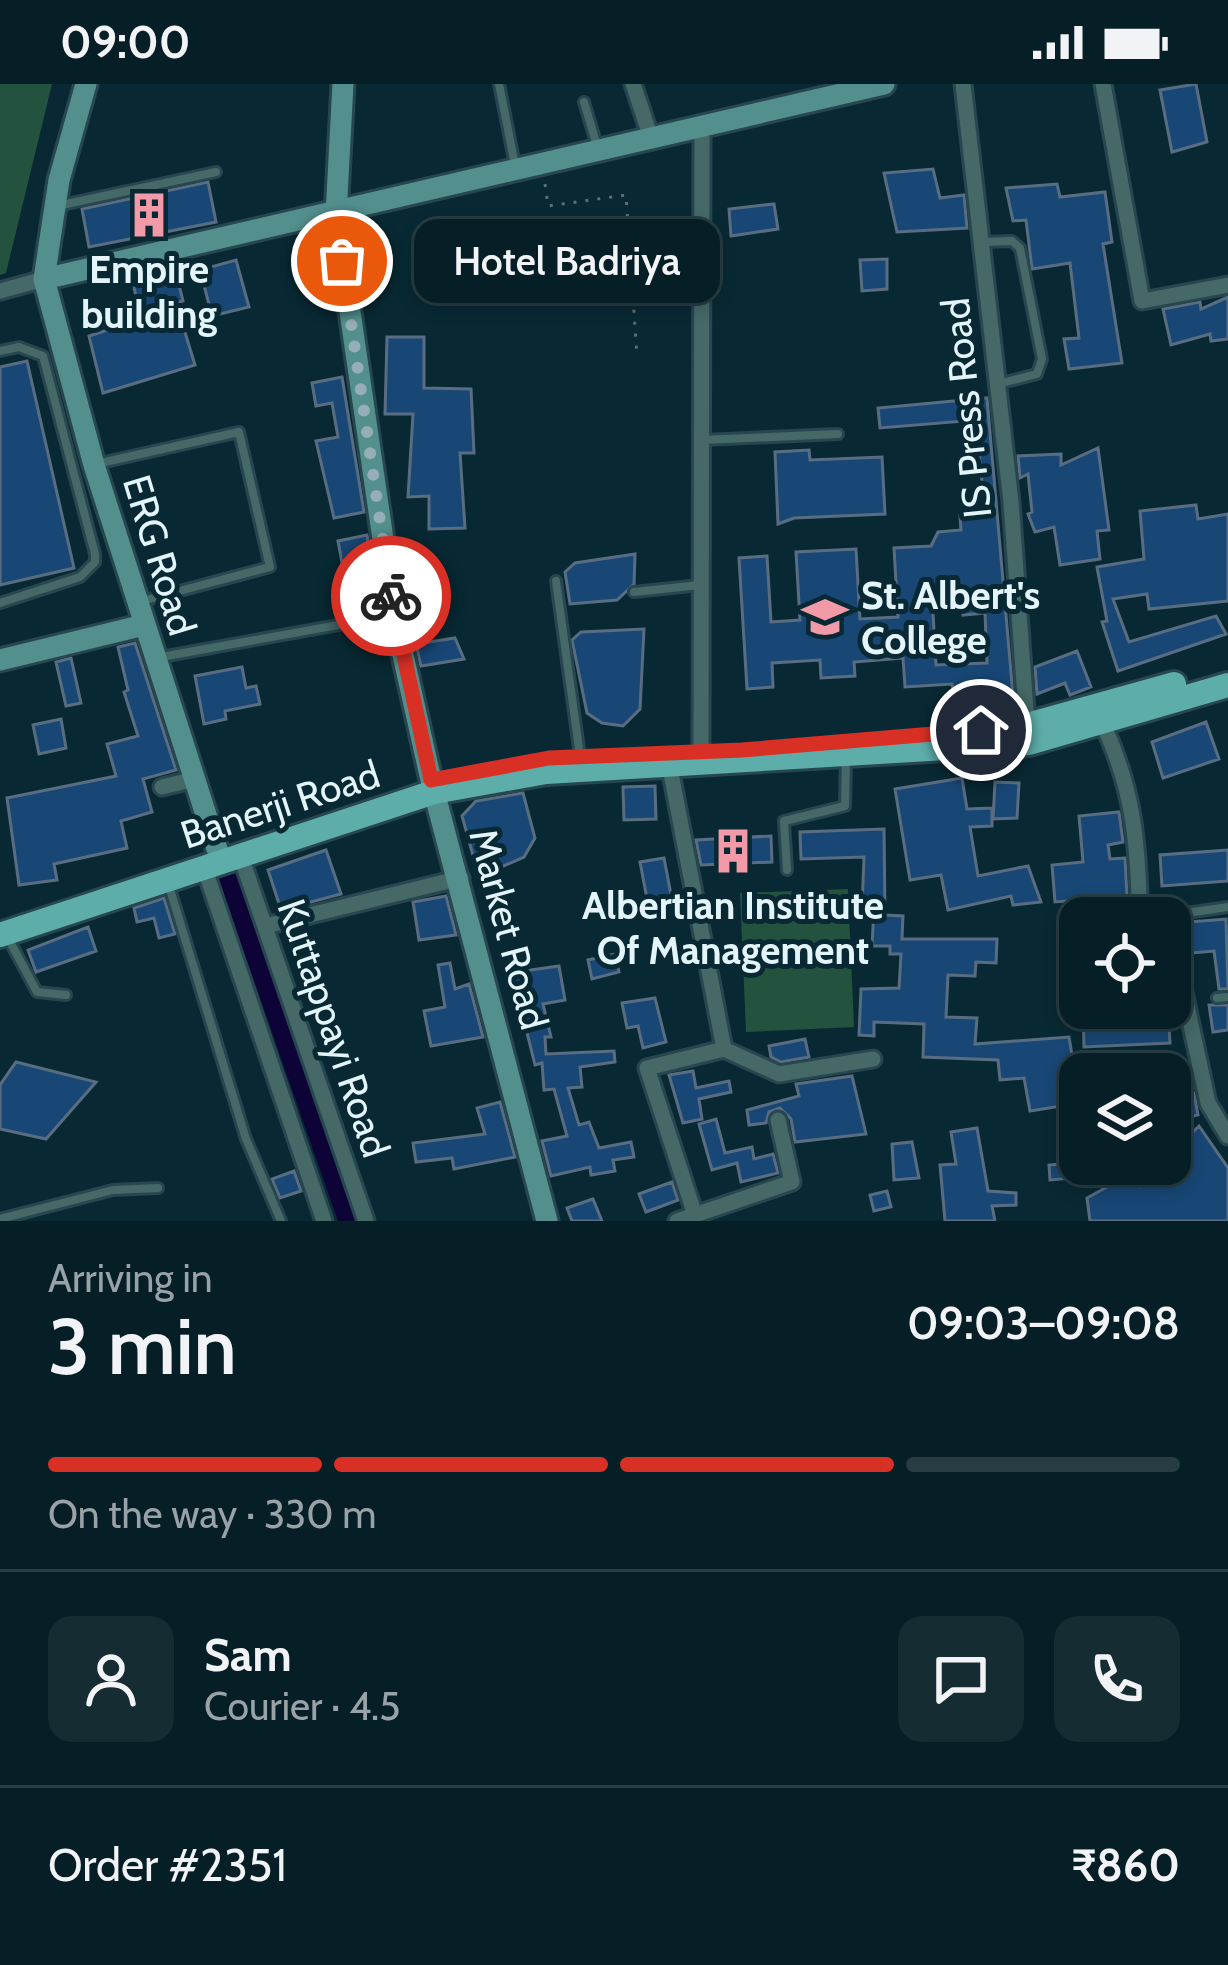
<!DOCTYPE html>
<meta charset="utf-8">
<style>
:root{--surface:#061f26;--page:#142c32;--text:#f1f3f6;--muted:#98a2a7;--line:#273d43;--accent:#d93025}
body{margin:0;font-family:Cabin,sans-serif;background:var(--page);color:var(--text);height:100vh;display:flex;flex-direction:column;font-size:45px;white-space:nowrap}
*{box-sizing:border-box;margin:0}
p{font-size:39px;color:var(--muted)}
.icon{flex:none;width:66px;height:66px;fill:none;stroke:currentColor;stroke-width:2;stroke-linecap:round;stroke-linejoin:round}
.map{position:relative;height:1137px;overflow:hidden}
.side{display:flex;flex-direction:column;background:var(--surface);flex:1}
.side>*{flex:none}
.tools{position:absolute;left:1059px;top:813px;display:grid;gap:24px}
.tools a{display:grid;place-items:center;width:132px;height:132px;border-radius:24px;background:var(--surface);box-shadow:0 6px 18px #0003,0 0 0 3px var(--line);font-size:60px}
.pin{position:absolute;display:grid;place-items:center;width:102px;height:102px;color:#fff;margin:-51px;border:6px solid #fff;border-radius:50%;box-shadow:0 3px 12px #0007}
.courier{position:absolute;display:grid;place-items:center;width:120px;height:120px;margin:-60px;border:9px solid #d93025;border-radius:50%;background:#fff;color:#222;box-shadow:0 3px 15px #0007}
.bubble{position:absolute;height:84px;border-radius:24px;background:var(--surface);box-shadow:0 6px 18px #0003,0 0 0 3px var(--line);font-size:39px;font-weight:600;line-height:84px;text-align:center}
.headline em{font-style:normal;font-weight:600}
.headline div{display:flex;flex-direction:column-reverse}
.headline{display:flex;align-items:center;justify-content:space-between;height:204px;padding:0 48px}
h1{font-size:78px;font-weight:600;line-height:90px}
.bar{display:grid;grid-template-columns:repeat(4,1fr);gap:18px 12px;align-content:center;height:144px;padding:0 48px}
.bar i{height:15px;border-radius:9px;background:var(--line)}
.bar .on{background:var(--accent)}
.bar p{grid-column:span 4}
.line{display:flex;align-items:center;gap:30px;padding:0 48px;border-top:3px solid var(--line)}
.line div{flex:1}
.round{display:grid;place-items:center;flex:none;width:126px;height:126px;border-radius:24px;background:var(--page)}
.status{display:flex;justify-content:space-between;align-items:center;height:84px;padding:0 60px;background:var(--surface);direction:ltr}
.status svg{height:33px;fill:currentColor}
.map>svg:first-child{display:block}
.green{fill:#23533e}
.water{fill:#0d0337}
.building{fill:#184775;stroke:#596d82;stroke-width:3;fill-rule:evenodd}
.lines{fill:none;stroke-linecap:round;stroke-linejoin:round}
.lane-casing{stroke:#27464f;stroke-width:14}
.street-casing{stroke:#27464f;stroke-width:21}
.secondary-casing{stroke:#27464f;stroke-width:27}
.primary-casing{stroke:#27464f;stroke-width:30}
.path{stroke:#56727a;stroke-width:3;stroke-dasharray:3 9;stroke-linecap:butt}
.lane{stroke:#446967;stroke-width:8}
.street{stroke:#446967;stroke-width:15}
.secondary{stroke:#53908d;stroke-width:21}
.primary{stroke:#5dadaa;stroke-width:24}
.done{stroke:#96aeb5;stroke-width:12;stroke-dasharray:0 21.6}
.route{stroke:#d93025;stroke-width:15}
.labels{text-anchor:middle;dominant-baseline:central;stroke-width:10;stroke-linejoin:round;paint-order:stroke}
.poi-label{font-size:39px;font-weight:bold;fill:#e3f5fb;stroke:#082933}
.street-label{font-size:39px;fill:#e3f5fb;stroke:#082933}
</style>
<div class="status"><b>09:00</b><svg viewBox="0 0 49 12"><path d="M0 12V9h3v3zM5 12V6h3v6zM10 12V3h3v9zM15 12V0h3v12zM26 1h20v11H26zM47 4h2v5h-2z"/></svg></div>
<div class="map">
<svg width="1228" height="1137" viewBox="0 0 1228 1137">
<rect width="100%" height="100%" fill="#082933"/>
<!-- green -->
<path class="green" d="M0,0h52l-46,189 -6,2z
M848,805l6,138 -108,5 -6,-139z"/>
<!-- water -->
<path class="water" d="M234,781l123,356h-19l-122,-349z"/>
<!-- building -->
<path class="building" d="M1196,0l11,58 -35,10 -12,-62z
M933,85l7,29 24,-3 3,33 -70,4 -13,-59z
M208,98l8,40 -127,25 -7,-38z
M1057,100l3,13 45,-5 7,50 -9,2 19,119 -53,6 -5,-30 15,-1 -9,-75 -38,6 -6,-49 -13,1 -7,-33z
M774,120l4,25 -47,7 -2,-27z
M887,175v30l-25,2 -2,-31z
M236,176l13,47 -37,9 -12,-46z
M176,189l7,28 -7,2 19,62 -92,28 -14,-57 52,-17 -8,-36z
M1228,213v42l-17,2 -1,-7 -39,11 -8,-36 37,-7 1,7z
M387,253h37v51l47,1 3,64h-14l5,75 -36,1v-33l-21,1 5,-83h-28z
M27,277l47,207 -74,17v-218z
M342,293l22,135 -30,6 -18,-77 22,-4 -6,-34 -16,3 -4,-23z
M987,314l26,297 -59,4 -2,-15 -47,3 -2,-29 -49,4 1,14 -34,2 -1,-18 -48,3 1,24 -26,2 -8,-131 28,-2 4,66 29,-2 -4,-68 60,-3 4,70 38,-2 -4,-69 37,-2 7,-14 23,-2 -1,-14 25,-2 -9,-94 -96,8 -2,-20zM962,509l1,22 22,-2 2,50 -51,2 -4,-69z
M1098,364l11,82 -12,1 3,28 -40,6 -6,-38 -19,5 -7,-18 4,-2 -4,-38 -8,4 -2,-22 43,-2v11z
M809,366l1,10 72,-3 3,57 -91,4 -16,6 -3,-72z
M1196,421l2,14 30,-5v87l-79,8 -2,-15 -34,5 16,43 87,-26 10,18 -108,37 -16,-49 5,-1 -10,-54 47,-8 -4,-48z
M367,451l11,72 -27,5 -13,-71z
M635,470l-1,30 -17,16 -47,4 -5,-32 10,-9z
M644,545l-4,80 -17,17 -21,-3 -15,-10 -15,-73 9,-8z
M455,554l9,21 -43,7 -5,-22z
M135,559l41,127 -33,9 9,33 -31,9 6,27 -73,16 3,16 -38,5 -12,-87 109,-22 -9,-32 31,-8 -14,-44 4,-2 -10,-43z
M1077,567l14,36 -21,8 -5,-12 -28,11 -2,-27z
M71,574l10,45 -15,3 -10,-44z
M242,583l4,21 10,-2 4,18 -35,7 1,8 -22,5 -9,-48z
M61,635l5,29 -27,6 -6,-29z
M1206,638l13,37 -56,19 -11,-36z
M962,694l5,31 25,-1v18l-22,1 8,49 50,-10 13,36 -28,3 -2,-9 -63,14 -7,-35 -31,5 -15,-91z
M995,698l24,1 -2,35 -24,1z
M655,702l1,33 -32,1 -1,-33z
M523,709l12,45 -11,19 -45,20 -17,-61 14,-15z
M1119,728l4,30 -15,3 2,14 15,-1 2,38 -72,6 -3,-37 31,-3 -4,-46z
M884,745l1,86 18,1 -1,23h95l-1,24 -20,-1 -1,14 -27,-1 -2,42 31,1 -2,26 94,-7 11,66 -50,8 -6,-33 -24,2 -2,-20 -75,-3 1,-33 -50,-2v14l-15,-1 2,-46 38,-1 2,-34h-11v-8h-18l2,-38h-12l2,-51 -63,2 -1,-27z
M771,752l1,26 -71,3 -5,-25z
M326,766l15,44 -60,16 -13,-40z
M1228,766v31l-66,5 -2,-31z
M664,774l8,42 -24,4 -8,-42z
M446,812l10,39 -37,5 -6,-38z
M164,814l11,36 -16,4 -5,-20 -17,4 -3,-14z
M1226,835l2,70h-9l-5,-38 -35,3 -2,-31z
M88,843l8,24 -60,21 -8,-22z
M615,870l4,18 -27,7 -4,-19z
M450,879l5,26 14,-5 14,53 -52,9 -7,-35 21,-4 -7,-42z
M559,882l6,34 -22,4 8,33h-6l1,17 68,-3 1,11 -35,5 2,20 -14,1 11,37 10,-3 10,26 32,-6 3,15 -21,3 2,11 -24,4 -1,-8 -39,9 -9,-35 25,-5 -13,-47 -10,1 -2,-27 -7,2 -10,-40 -10,-12 -6,-40z
M655,914l11,44 -23,6 -5,-22 -11,2 -5,-25z
M1209,921h19v25l-15,2z
M1083,924h85l2,35 -86,4z
M805,955l4,18 -28,5 -10,-5 -2,-11z
M16,978l80,20 -50,57 -46,-10v-44z
M693,987l3,17 33,-7 2,11 -32,7 3,20 -19,4 -14,-48z
M852,992l14,58 -71,8 -4,-23 -11,-11 -11,4 -3,11 -17,2 -2,-15 52,-14 -3,-12z
M1194,1009l4,22 -16,4 -5,-23z
M500,1018l15,55 -61,12 -2,-11 -36,4 -3,-19 72,-9 -8,-26z
M716,1035l9,34 27,-6 2,12 19,-5 5,19 -37,9 -4,-19 -25,7 -13,-46z
M1199,1042l29,42v53h-138l-3,-23 49,-27 4,15 22,-22h8v-9z
M977,1044l11,63 28,2v12l-24,1 3,15h-50l-5,-56 16,-1 -5,-32z
M912,1058l7,36 -25,2 -2,-36z
M1080,1078l52,2 1,9 -83,7 -1,-15z
M294,1087l7,20 -21,7 -8,-19z
M672,1098l6,18 -32,12 -7,-18z
M887,1107l4,16 -17,4 -4,-16z
M593,1115l9,22h-30l-5,-13z"/>
<g class="lines">
<!-- lane casing -->
<g class="lane-casing">
<path id="lane" d="M499,0l16,81
M584,18l13,44
M57,122l159,-34
M983,158l29,-1 8,7 22,111 -5,15 -39,10
M0,267l19,-4 24,9 52,198v8l-15,15 -80,26
M703,356l135,-6
M96,380l143,-32 31,135 -128,34
M556,497l24,175
M634,508l66,-7
M161,573l227,-41
M787,786l-3,-49 61,-15 1,-50
M169,802l77,253 35,82
M1173,831l55,-8
M9,856l28,52 29,3
M1217,914l11,-1
M0,1135l113,-29 45,-2"/>
</g>
<!-- street casing -->
<g class="street-casing">
<path id="street" d="M633,0l19,57
M963,0l48,418 16,223
M1103,0l39,217 86,-16
M0,207l44,-12
M1102,638c33,70 35,120 38,196
M701,669l1,-624
M670,684l54,281
M162,703l33,-8
M241,773l125,364
M204,783l120,354
M265,842l196,-48
M1170,901l13,3 25,115 20,33
M695,1131l-48,-147 77,-19 55,25 94,-15
M677,1137l115,-39 -14,-62"/>
</g>
<!-- secondary casing -->
<g class="secondary-casing">
<path id="secondary" d="M86,0l-27,96 -15,99 50,186 123,384
M343,0l-7,131 58,400 37,165 116,441
M44,195l840,-195
M0,576l144,-35"/>
</g>
<!-- primary casing -->
<g class="primary-casing">
<path id="primary" d="M950,648l77,-7 147,-41
M0,851l434,-143 112,-20 483,-29 199,-58"/>
</g>
<!-- path -->
<path class="path" d="M545,100l3,22 78,-11 11,161"/>
<!-- lane -->
<use href="#lane" class="lane"/>
<!-- street -->
<use href="#street" class="street"/>
<!-- secondary -->
<use href="#secondary" class="secondary"/>
<!-- primary -->
<use href="#primary" class="primary"/>
</g>
<g class="lines">
<!-- done -->
<path class="done" d="M342,177l49,335"/>
<!-- route -->
<path class="route" d="M391,512l40,184 118,-22 193,-8 239,-20"/>
</g>
<!-- icons -->
<defs>
<g id="building-bare" transform="scale(3.6)"><path d="M-4-6H4V6H1V3H-1V6H-4ZM-2.5-4.3h1.7v1.8h-1.7ZM.8-4.3h1.7v1.8H.8ZM-2.5-1h1.7V.8h-1.7ZM.8-1h1.7V.8H.8Z" fill="#f39aa9" stroke="#082933" stroke-width="2.5" paint-order="stroke"/></g>
<g id="university-bare" transform="scale(3.6)"><path d="M0-5L7-2L0 1L-7-2ZM-4 1L0 2.5L4 1V4Q0 6-4 4Z" fill="#f39aa9" stroke="#082933" stroke-width="2.5" paint-order="stroke"/></g>
</defs>
<g fill-rule="evenodd">
<use href="#building-bare" x="149" y="131"/>
<use href="#university-bare" x="825" y="533"/>
<use href="#building-bare" x="733" y="767"/>
</g>
<g class="labels">
<!-- poi labels -->
<g class="poi-label">
<text x="149" y="185">Empire<tspan x="149" dy="45">building</tspan></text>
<text x="861" y="511" text-anchor="start">St. Albert's<tspan x="861" dy="45">College</tspan></text>
<text x="733" y="821">Albertian Institute<tspan x="733" dy="45">Of Management</tspan></text>
</g>
<!-- street labels -->
<g class="street-label">
<text transform="translate(966 324) rotate(-96)">IS Press Road</text>
<text transform="translate(160 471) rotate(73)">ERG Road</text>
<text transform="translate(280 720) rotate(-18)">Banerji Road</text>
<text transform="translate(509 845) rotate(75)">Market Road</text>
<text transform="translate(334 944) rotate(71)">Kuttappayi Road</text>
</g>
</g>
</svg>
<div class="tools">
<a><svg class="icon" aria-label="locate" viewBox="0 0 24 24"><circle cx="12" cy="12" r="6"/><path d="M12 2v4M12 18v4M2 12h4M18 12h4"/></svg></a>
<a><svg class="icon" aria-label="layers" viewBox="0 0 24 24"><path d="M12 4l9 5-9 5-9-5zM3 14l9 5 9-5"/></svg></a>
</div>
<div class="pin" style="left:342px;top:177px;background:#ea580c"><svg class="icon" aria-label="bag" viewBox="0 0 24 24"><path d="M5 8h14l-1 12H6zM9 8a3 3 0 0 1 6 0"/></svg></div>
<div class="pin" style="left:981px;top:646px;background:#1f2937"><svg class="icon" aria-label="home" viewBox="0 0 24 24"><path d="M3 11l9-7 9 7M6 9v11h12V9"/></svg></div>
<div class="courier" style="left:391px;top:512px"><svg class="icon" aria-label="bike" viewBox="0 0 24 24"><circle cx="6" cy="16" r="4"/><circle cx="18" cy="16" r="4"/><path d="M6 16l4-8h5l3 8M10 8l3 8H6M13 5h3"/></svg></div>
<div class="bubble" style="left:414px;top:135px;width:306px">Hotel Badriya</div>
</div>
<section class="side">
<div class="headline"><div><h1>3 min</h1><p>Arriving in</p></div><em>09:03–09:08</em></div>
<div class="bar"><i class="on"></i><i class="on"></i><i class="on"></i><i></i><p>On the way · 330 m</p></div>
<div class="line" style="height:216px"><a class="round"><svg class="icon" aria-label="person" viewBox="0 0 24 24"><circle cx="12" cy="8" r="4"/><path d="M4 21q1-7 8-7t8 7"/></svg></a><div><b>Sam</b><p>Courier · 4.5</p></div><a class="round"><svg class="icon" aria-label="chat" viewBox="0 0 24 24"><path d="M4 5h16v11H9l-5 4z"/></svg></a><a class="round"><svg class="icon" aria-label="phone" viewBox="0 0 24 24"><path d="M5 4h4l2 5-3 2q2 4 5 5l2-3 5 2v4C11 20 4 13 5 4z"/></svg></a></div>
<div class="line" style="height:156px"><div>Order #2351</div><b>₹860</b></div>
</section>
